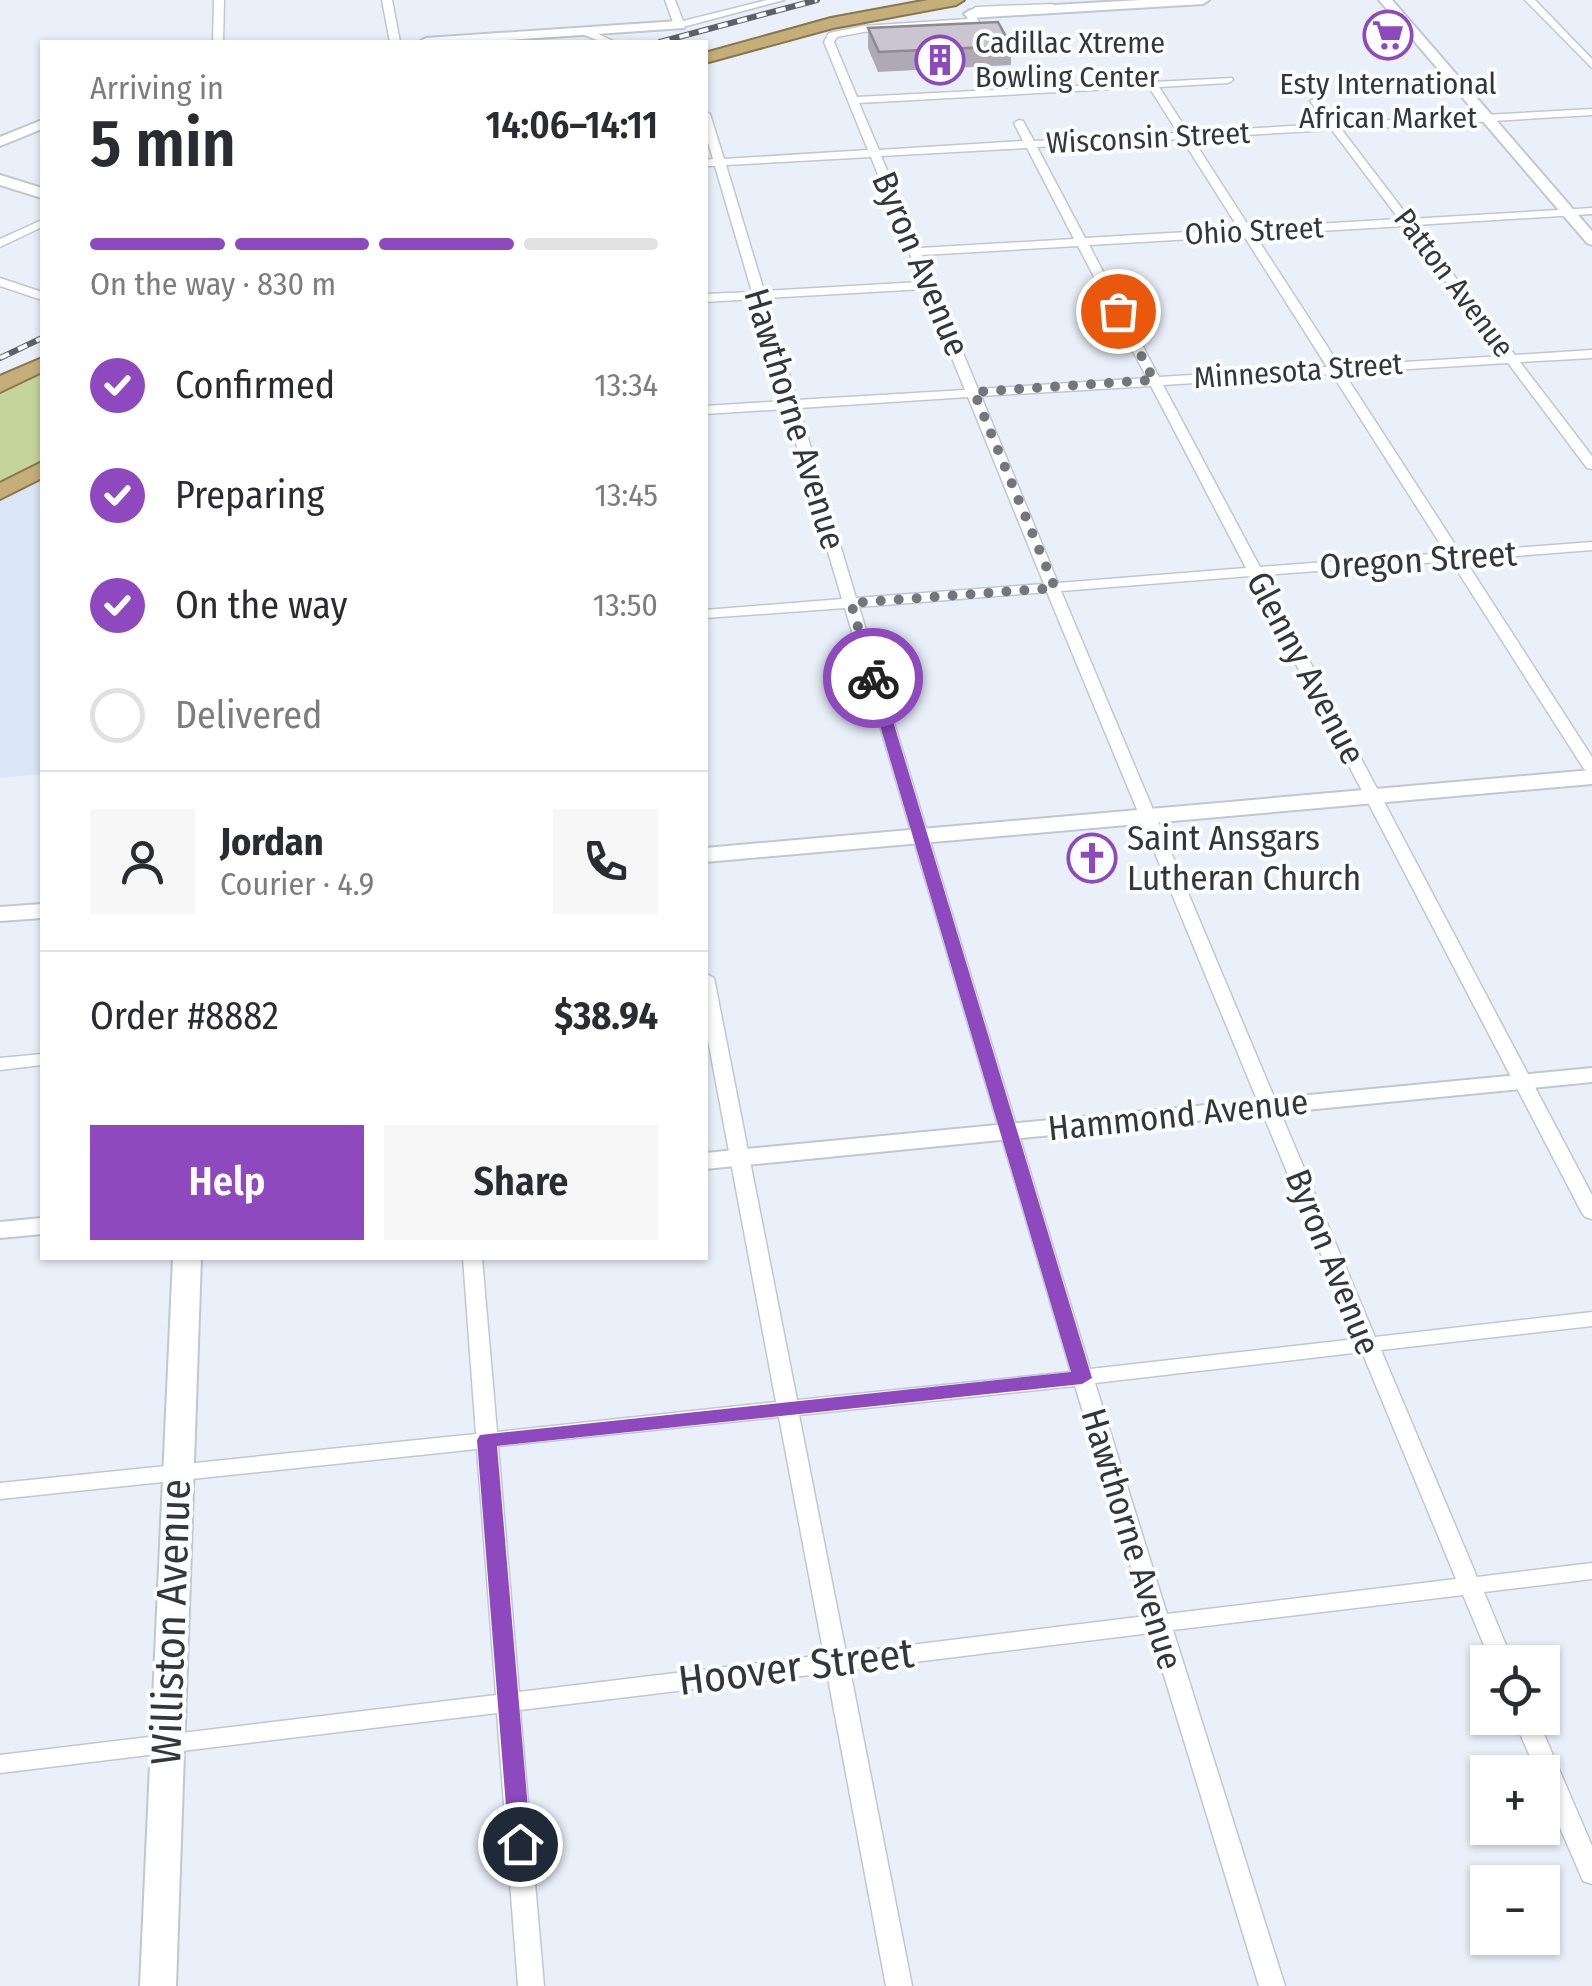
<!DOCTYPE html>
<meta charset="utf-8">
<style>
:root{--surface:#fff;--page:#f7f7f7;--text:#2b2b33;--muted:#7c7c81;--line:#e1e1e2;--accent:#8d49bd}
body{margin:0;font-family:"Fira Sans Condensed",sans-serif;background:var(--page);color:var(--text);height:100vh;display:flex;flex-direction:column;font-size:38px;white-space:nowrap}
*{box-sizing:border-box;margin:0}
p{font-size:32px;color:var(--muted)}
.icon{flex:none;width:55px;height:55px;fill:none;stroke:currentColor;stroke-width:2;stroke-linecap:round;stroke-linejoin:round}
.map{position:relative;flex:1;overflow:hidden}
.side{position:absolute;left:40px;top:40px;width:668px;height:1220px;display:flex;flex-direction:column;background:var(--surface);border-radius:0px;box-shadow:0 2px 8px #0004}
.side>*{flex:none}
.tools{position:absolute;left:1470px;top:1645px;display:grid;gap:20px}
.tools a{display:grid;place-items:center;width:90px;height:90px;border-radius:0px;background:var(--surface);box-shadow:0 2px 8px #0004;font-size:50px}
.pin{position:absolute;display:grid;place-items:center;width:85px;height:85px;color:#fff;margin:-42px;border:5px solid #fff;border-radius:50%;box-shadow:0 2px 10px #0007}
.courier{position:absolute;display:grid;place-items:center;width:100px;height:100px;margin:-50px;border:8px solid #8d49bd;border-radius:50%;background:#fff;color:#222;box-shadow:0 2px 12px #0007}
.overview em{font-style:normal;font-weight:600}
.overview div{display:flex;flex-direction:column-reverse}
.overview{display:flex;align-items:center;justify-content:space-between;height:170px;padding:0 50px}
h1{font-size:65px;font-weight:600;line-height:75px}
.bar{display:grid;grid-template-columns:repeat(4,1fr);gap:15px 10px;align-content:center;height:120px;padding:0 50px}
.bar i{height:12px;border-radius:8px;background:var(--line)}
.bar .selected{background:var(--accent)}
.bar p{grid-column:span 4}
.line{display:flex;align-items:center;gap:25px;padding:0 50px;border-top:2px solid var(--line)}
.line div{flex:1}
.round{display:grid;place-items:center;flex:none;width:105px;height:105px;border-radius:0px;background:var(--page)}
ol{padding:0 50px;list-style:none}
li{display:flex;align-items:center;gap:30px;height:110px}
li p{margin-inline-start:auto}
li .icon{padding:10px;border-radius:50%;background:var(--accent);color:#fff;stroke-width:4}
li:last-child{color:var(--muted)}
li i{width:55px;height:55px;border:5px solid var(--line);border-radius:50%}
.action{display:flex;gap:20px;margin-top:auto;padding:20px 50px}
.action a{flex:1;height:115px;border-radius:0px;background:var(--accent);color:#fff;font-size:40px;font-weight:600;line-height:115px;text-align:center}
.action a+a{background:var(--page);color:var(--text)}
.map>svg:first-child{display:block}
.built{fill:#dae5f5}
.green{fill:#c5d49b}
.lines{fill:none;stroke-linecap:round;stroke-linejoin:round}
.minor-casing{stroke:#c0c7d1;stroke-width:3}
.tertiary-casing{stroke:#c0c7d1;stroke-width:4}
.secondary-casing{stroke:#c0c7d1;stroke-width:4}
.trunk-casing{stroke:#89774e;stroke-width:4}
.minor{fill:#fff;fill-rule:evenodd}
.tertiary{fill:#fff;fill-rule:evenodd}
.secondary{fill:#fff;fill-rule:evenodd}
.trunk{fill:#c6ae7a;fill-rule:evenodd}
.rail-casing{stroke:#5d6066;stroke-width:6}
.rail{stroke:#fcfdff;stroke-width:4;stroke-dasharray:10;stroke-linecap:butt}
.wall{fill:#aea9b3}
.building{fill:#cac5d0;stroke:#8d8a92;stroke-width:2.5}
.route{fill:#8d49bd}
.done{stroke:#73777d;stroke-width:10;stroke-dasharray:0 18}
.labels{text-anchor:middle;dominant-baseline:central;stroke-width:8;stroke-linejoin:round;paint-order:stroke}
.far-poi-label{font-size:30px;fill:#34363a;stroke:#fcfdff;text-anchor:start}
.far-street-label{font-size:30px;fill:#34363a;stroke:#fcfdff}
.street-label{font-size:35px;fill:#34363a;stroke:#fcfdff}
.poi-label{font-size:35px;fill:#34363a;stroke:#fcfdff;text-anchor:start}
.near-street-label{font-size:42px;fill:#34363a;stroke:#fcfdff}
</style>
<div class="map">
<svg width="1592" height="1986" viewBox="0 0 1592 1986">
<rect width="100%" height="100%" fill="#e9f0fa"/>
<!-- built -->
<path class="built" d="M42,469v305l-42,4v-286z"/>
<!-- green -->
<path class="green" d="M42,361v108l-42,22v-108z"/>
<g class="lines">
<!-- minor casing -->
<g class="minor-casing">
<path id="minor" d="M214,0h10l-1,42h-10z
M382,0h10l8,42h-10z
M665,0h10l8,21 84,-21h17l-105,28 -5,-3z
M1525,0h10l57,59v9z
M1053,4v4l-3,1 -72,4 -3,2 4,7 -5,3 -111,7 -26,5 -3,5 23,55 375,-19 1,2 -5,3 -69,4 29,45 139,-8 -17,-23 5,-3 4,1 19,24 254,-14v6l-250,15 68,89 182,-11v6l-177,11 100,130 77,-5v8l-72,4 72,94v13l-5,-1 -79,-105 -164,10 116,179 132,-10v8l-127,10 127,197v17l-8,-5 -133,-208 -187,14 328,620v24l-7,-2 -3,-4 -332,-637 -189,15 314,746 217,-25v14l-211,24 96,227 115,-14v16l-108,13 29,70h-22l-28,-67 -290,35 112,356h-26l-108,-353 -301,37 62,316h-26l-59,-313 -307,37 24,276h-26l-21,-273 -497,60v-18l496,-60 -19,-246 -477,50v-16l476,-49 -13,-176h19l15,174 279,-30 -71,-378v-51l9,5 83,422 274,-28 -226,-764 -140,10v-8l137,-11 -56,-190 -81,5v-8l79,-5 -30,-102 -49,3v-8l47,-2 -37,-126h-10v-6l8,-1 -8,-27v-21l5,3 14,45 144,-9 -44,-108 5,-9 34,-7 105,-7 -3,-5 11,-7zM1149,87l29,46 -144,8 -11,-20 -4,-1 -5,3 9,18 -144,9 -20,-47zM1332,130l67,89 -149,9 -58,-90zM1182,139l57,90 -154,9 -48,-91zM1027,148l47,91 -154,9 -39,-92zM871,157l50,125 -157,9 -38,-126zM1404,226l98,130 -162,10 -85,-131zM1244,236l83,131 -168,10 -70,-132zM1078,246l69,132 -169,11 -56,-134zM924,289l41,101 -168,10 -31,-102zM1332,374l114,179 -186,14 -97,-182zM1151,386l95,182 -188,15 -77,-187zM968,397l76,187 -188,14 -57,-190zM1047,592l309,747 -266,30 -231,-762zM1362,1352l94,227 -289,35 -72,-231zM1075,1386l71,230 -300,37 -47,-238zM779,1417l45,238 -305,37 -21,-246z
M584,31h8l23,11h-13l-18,-7z
M42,220v7l-42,20v-8z
M0,278l42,14v8l-42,-14z
M42,1054v11l-42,5v-12z
M1513,1718h24l55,128v38l-9,-3 -3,-7 -38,-88v-14h-5z"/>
</g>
<!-- tertiary casing -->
<g class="tertiary-casing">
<path id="tertiary" d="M1140,0h69l-6,4 -233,14 -6,-4 6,-4z
M1379,0h13l200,231v14l-5,-2z
M679,21l6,4 -1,3 -207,14h-58l7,-4z
M42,120v9l-42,17v-9z
M1592,1068v14l-887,87v-16z
M42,1218v16l-42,4v-16z"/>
</g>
<!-- secondary casing -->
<g class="secondary-casing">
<path id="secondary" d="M0,175l42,13v10l-42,-13z
M1592,770v14l-887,78v-14z
M42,904v14l-42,3v-14z
M173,1258h28l-25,728h-36z"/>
</g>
<!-- trunk casing -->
<g class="trunk-casing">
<path id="trunk" d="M928,0h36l-8,5 -123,23 -128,35v-10l126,-35z
M42,358v14l-42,20v-16z
M42,462v16l-42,21v-16z"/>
</g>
<!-- minor -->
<use href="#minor" class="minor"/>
<!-- tertiary -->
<use href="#tertiary" class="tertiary"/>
<!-- secondary -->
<use href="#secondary" class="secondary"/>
<!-- trunk -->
<use href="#trunk" class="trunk"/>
<!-- rail casing -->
<g class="rail-casing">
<path id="rail" d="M660,42l157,-42
M0,358l42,-20"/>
</g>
<!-- rail -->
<use href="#rail" class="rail"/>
</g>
<!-- wall -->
<path class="wall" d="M868,28l143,18v19l-133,7 -10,-24z"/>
<!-- building -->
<path class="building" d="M998,22l13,24 -132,6 -11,-24z"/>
<!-- route -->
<path class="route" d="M873,674l7,4 212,700 -10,6 -585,62 34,398 -11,9 -11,-9 -32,-404 3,-5 591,-63 -205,-694z"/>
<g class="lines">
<!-- done -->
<path class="done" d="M873,678l-22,-75 204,-15 -81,-196 180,-12 -36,-69"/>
</g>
<!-- icons -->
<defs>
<g id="supermarket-ring" transform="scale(2.5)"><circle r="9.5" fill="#fcfdff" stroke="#8d49bd" stroke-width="1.5"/><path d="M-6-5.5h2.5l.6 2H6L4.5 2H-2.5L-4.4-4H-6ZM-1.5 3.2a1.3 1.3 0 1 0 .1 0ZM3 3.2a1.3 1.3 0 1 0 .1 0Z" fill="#8d49bd"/></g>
<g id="building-ring" transform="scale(2.5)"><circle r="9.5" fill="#fcfdff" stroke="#8d49bd" stroke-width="1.5"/><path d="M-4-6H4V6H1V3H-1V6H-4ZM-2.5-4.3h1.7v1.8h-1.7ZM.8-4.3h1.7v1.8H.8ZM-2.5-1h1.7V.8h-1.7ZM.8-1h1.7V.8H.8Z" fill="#8d49bd"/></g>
<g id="church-ring" transform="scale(2.5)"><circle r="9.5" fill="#fcfdff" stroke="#8d49bd" stroke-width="1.5"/><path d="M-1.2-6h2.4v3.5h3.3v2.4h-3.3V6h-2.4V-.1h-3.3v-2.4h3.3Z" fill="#8d49bd"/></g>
</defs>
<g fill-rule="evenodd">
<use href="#supermarket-ring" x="1388" y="35"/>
<use href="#building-ring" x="940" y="60"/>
<use href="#church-ring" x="1092" y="858"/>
</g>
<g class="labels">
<!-- far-poi labels -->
<g class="far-poi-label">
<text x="975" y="43">Cadillac Xtreme<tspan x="975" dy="34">Bowling Center</tspan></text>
<text x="1388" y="84" text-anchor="middle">Esty International<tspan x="1388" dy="34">African Market</tspan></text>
</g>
<!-- far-street labels -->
<g class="far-street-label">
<text transform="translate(1148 138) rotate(-3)">Wisconsin Street</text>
<text transform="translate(1254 231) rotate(-3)">Ohio Street</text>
<text transform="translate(1454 283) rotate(53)">Patton Avenue</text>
<text transform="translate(1298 371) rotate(-4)">Minnesota Street</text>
</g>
<!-- street labels -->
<g class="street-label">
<text transform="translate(921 264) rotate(67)">Byron Avenue</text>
<text transform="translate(795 419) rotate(73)">Hawthorne Avenue</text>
<text transform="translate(1418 560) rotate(-4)">Oregon Street</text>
<text transform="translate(1306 668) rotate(62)">Glenny Avenue</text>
<text transform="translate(1178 1115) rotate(-6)">Hammond Avenue</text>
<text transform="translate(1333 1262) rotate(68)">Byron Avenue</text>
<text transform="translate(1132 1539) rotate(73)">Hawthorne Avenue</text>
</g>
<!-- poi labels -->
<g class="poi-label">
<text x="1127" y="838">Saint Ansgars<tspan x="1127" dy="40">Lutheran Church</tspan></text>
</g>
<!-- near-street labels -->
<g class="near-street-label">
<text transform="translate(171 1622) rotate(-88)">Williston Avenue</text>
<text transform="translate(796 1667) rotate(-7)">Hoover Street</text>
</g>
</g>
</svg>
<div class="tools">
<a><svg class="icon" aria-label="locate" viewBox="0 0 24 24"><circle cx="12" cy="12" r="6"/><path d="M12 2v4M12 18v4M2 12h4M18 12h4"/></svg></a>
<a>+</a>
<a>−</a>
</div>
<div class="pin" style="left:1118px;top:311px;background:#ea580c"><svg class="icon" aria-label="bag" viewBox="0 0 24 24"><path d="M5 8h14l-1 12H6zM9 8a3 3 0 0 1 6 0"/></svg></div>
<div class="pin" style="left:520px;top:1844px;background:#1f2937"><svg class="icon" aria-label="home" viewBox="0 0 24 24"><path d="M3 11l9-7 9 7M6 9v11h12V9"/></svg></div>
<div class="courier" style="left:873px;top:678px"><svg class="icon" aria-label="bike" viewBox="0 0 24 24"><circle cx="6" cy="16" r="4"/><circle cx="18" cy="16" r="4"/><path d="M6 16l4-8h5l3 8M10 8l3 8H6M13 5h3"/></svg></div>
<section class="side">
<div class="overview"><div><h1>5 min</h1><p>Arriving in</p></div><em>14:06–14:11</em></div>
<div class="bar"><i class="selected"></i><i class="selected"></i><i class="selected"></i><i></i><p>On the way · 830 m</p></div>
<ol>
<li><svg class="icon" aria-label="check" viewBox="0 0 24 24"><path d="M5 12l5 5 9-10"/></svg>Confirmed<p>13:34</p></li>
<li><svg class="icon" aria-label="check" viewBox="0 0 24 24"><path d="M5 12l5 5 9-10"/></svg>Preparing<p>13:45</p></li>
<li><svg class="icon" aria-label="check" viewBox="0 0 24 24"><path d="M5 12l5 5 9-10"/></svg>On the way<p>13:50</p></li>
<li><i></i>Delivered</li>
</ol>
<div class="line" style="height:180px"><a class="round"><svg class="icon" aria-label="person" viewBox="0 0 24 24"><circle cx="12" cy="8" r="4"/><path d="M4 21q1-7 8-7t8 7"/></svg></a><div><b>Jordan</b><p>Courier · 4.9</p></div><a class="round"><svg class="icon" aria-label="phone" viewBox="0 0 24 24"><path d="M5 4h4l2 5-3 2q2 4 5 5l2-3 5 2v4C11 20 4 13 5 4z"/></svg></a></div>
<div class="line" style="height:130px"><div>Order #8882</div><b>$38.94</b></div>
<div class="action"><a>Help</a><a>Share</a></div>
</section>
</div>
